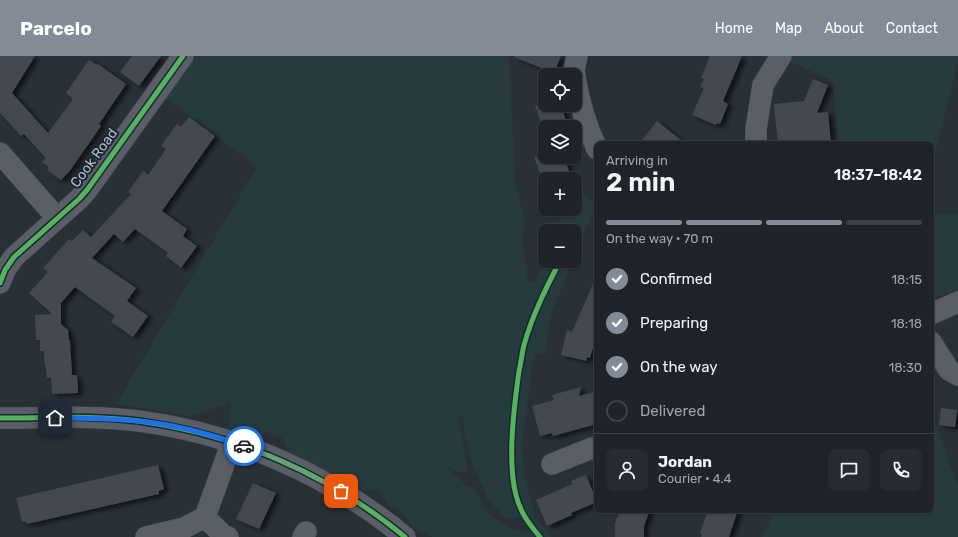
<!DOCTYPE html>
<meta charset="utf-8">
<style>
:root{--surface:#20242a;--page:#282c32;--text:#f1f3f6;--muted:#a2a4a8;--line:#3d4147;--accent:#848b96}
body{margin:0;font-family:Rubik,sans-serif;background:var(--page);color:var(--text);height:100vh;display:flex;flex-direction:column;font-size:15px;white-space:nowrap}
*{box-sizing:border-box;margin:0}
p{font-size:13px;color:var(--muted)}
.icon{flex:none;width:22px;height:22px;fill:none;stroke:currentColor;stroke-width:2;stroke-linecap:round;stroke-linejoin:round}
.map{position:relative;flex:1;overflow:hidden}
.details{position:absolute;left:594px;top:85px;width:340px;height:372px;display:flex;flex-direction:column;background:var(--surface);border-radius:8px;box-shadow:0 1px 3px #0004,0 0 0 1px var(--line)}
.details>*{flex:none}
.fabs{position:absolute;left:538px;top:12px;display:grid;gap:8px}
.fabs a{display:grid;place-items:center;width:44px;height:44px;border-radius:8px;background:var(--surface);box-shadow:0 1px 3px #0004,0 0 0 1px var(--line);font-size:20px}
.pin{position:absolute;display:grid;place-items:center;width:34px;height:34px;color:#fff;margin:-17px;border-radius:8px;box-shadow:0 2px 6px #0006}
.courier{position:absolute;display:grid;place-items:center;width:40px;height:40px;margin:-20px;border:3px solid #1a73e8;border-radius:50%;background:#fff;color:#222;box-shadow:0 1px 5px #0007}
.headline em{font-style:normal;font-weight:600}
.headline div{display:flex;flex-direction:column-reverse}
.headline{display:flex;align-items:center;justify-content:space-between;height:68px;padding:0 12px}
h1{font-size:26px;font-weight:600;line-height:30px}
.bar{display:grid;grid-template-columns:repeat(4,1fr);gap:6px 4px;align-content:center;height:48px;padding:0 12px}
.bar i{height:5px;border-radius:3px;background:var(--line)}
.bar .on{background:var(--accent)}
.bar p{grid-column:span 4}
.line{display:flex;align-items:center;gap:10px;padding:0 12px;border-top:1px solid var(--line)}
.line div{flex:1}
.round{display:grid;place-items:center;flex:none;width:42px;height:42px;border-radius:8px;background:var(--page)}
ol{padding:0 12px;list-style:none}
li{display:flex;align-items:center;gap:12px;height:44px}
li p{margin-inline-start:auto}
li .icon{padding:4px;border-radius:50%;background:var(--accent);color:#fff;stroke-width:4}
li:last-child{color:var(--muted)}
li i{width:22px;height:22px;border:2px solid var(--line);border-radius:50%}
header{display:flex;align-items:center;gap:24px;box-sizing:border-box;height:56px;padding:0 20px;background:var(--accent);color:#fff}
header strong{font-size:19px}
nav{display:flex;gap:22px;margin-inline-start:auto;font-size:14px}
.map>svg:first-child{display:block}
.green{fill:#273a3e;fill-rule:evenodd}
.building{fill:#444950;filter:url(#shadow)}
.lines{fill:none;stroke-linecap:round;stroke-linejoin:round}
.minor-casing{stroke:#484c53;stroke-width:22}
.minor{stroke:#5a5e66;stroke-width:21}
.cycleway-casing{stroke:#1d2633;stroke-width:8}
.cycleway{stroke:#56b35d;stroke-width:5}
.done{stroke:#848b96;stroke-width:4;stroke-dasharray:0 7.2}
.route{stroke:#1a73e8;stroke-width:5}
.labels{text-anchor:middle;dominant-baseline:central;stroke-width:4;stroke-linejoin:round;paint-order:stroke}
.street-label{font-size:14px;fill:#b4bcc9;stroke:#1d2633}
</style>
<header>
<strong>Parcelo</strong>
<nav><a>Home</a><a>Map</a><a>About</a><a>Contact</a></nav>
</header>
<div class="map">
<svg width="958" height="481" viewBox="0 0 958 481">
<defs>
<filter id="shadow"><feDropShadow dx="4.5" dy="2.5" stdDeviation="2" flood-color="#0009"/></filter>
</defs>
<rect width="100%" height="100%" fill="#2a3038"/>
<!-- green -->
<path class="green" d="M196,0h313l6,129 10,33 -3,21 6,41 7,2 10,-24v3h28l-23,56 -5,37 -11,-1 -12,91 3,37 12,38 15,18h-119l-20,-9 -11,-16 -14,-7 -9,-15 -29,1 -18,-18 -41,-17 -9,-18 -15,-6 -8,5 -30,-9 2,-25 -40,13 -75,-12 141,-237 -92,-69zM458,358l4,2 10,48 16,35 16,18 9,2 9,-4 10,19 -22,-6 -20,-13 -18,-28 -6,-2 -21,-20 13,7 10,-1z
M790,0h168v6l-27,109v-27h-93l-5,-63 -46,-21z
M578,137l19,10 -22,52v-24h-19l8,-22h11v-13z
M958,158v76l-27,9v-84z
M931,355l25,72h2v54h-196l5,-9 7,-18h157z"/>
<!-- building -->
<path class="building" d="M0,0h35l-23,37 36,40 25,-34 -7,-6 23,-33 8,5 1,-1 28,20 -27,40 2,2 -32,46 -8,8 -14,-10 2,-3 -7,-5 4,-4 -22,-24 -3,2 -21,-23z
M132,0h29l-22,30 -19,-14z
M514,0h47l-7,17 -40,-16z
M710,0h32l-19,45 5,3 -8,20 -3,-1 -1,2 -24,-10 12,-27 -4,-1 4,-8 -3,-1z
M813,23l15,6 -11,28 11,-1 3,32h-26v-4l-27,3 -4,-39 30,-3z
M535,49h26l7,22h-26z
M189,61l26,19 -53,75 25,18 -4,7 14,10 -16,22 -15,-12 2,-3 -33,-24 -12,13 -9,-8 -22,24 44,30 -9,13 21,15 -15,21 -22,-15 4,-6 -40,-29 -14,16v21l7,6 1,10h1l2,35h5l1,18 -26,1 -1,-16h-4l-1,-11h-1l-1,-16h-4v-11h-4l-1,-25 17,-1 -23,-21 19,-21 -5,-4 26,-29 3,2 11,-11 8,7 40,-43 -3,-2 15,-21 5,4 18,-26 -5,-3 16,-22 4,3z
M657,65l29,23h-47z
M534,101h30l8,22h-30z
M597,219v58l-7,25 -3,-1v4l-26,-6 6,-25 5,2z
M581,331l-2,9 18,-5v33l-44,12 -1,-3 -12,3 -8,-30 22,-6 -2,-5z
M941,352l16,2 -2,17 -16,-2z
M158,409l6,24 -5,2v3l-132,30 -1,-2h-4l-6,-24z
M586,419l11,27 -26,11 1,2 -25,11 -11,-26 36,-16 -1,-3z
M253,427l23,10 -17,36 -23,-10z
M620,454h30l-6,16v11h-29v-14z
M708,454h30l-9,27h-28l1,-3 -2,-1z"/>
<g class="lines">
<!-- minor casing -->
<g class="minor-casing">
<path id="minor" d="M575,19l-1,-5 3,-14
M575,21c4,25 11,49 22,72
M756,88v-15l7,-44 18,-29
M0,97l57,65
M0,227l5,-13 9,-13 65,-58 8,-9 96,-134
M931,258l27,-12
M931,286l18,28 9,5
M0,362c46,0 94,-3 139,3 98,13 191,54 266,116
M552,408l40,-16h5
M205,461l18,18 5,2
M146,481l38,-9 21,-11 27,-75
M303,481l3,-5"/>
</g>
<!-- minor -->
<use href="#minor" class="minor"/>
<!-- cycleway casing -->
<g class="cycleway-casing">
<path id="cycleway" d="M0,227l5,-13 9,-13 65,-58 8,-9 96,-134
M0,362c46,0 94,-3 139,3 98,13 191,54 266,116
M540,481c-11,-13 -20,-25 -24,-42 -9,-34 -2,-88 3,-124 2,-8 3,-18 5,-26 8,-29 22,-57 36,-84"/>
</g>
<!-- cycleway -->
<use href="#cycleway" class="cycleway"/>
</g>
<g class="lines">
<!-- done -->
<path class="done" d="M244,390l42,17 55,28"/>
<!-- route -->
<path class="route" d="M55,362c27,0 55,0 82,3 36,3 73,13 107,25"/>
</g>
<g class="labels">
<!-- street labels -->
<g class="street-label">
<text transform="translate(94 102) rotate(-54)">Cook Road</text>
</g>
</g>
</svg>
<div class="fabs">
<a><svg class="icon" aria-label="locate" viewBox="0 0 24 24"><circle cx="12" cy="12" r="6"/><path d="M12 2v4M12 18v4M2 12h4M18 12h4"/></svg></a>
<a><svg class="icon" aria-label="layers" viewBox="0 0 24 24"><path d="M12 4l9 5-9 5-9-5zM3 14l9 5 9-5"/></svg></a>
<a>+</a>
<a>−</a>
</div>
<div class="pin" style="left:341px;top:435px;background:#ea580c"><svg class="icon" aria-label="bag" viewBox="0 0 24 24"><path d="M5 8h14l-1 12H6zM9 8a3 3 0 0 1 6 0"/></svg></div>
<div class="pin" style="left:55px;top:362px;background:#1f2937"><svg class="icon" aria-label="home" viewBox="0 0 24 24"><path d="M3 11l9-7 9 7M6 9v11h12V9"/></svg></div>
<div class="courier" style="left:244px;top:390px"><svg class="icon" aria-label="car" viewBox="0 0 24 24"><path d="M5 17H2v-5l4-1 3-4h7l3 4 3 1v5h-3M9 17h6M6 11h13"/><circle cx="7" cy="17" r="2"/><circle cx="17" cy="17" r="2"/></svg></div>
<section class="details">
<div class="headline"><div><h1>2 min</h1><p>Arriving in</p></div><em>18:37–18:42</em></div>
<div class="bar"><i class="on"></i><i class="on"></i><i class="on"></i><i></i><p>On the way · 70 m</p></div>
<ol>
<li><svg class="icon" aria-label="check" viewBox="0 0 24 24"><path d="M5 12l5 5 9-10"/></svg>Confirmed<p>18:15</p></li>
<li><svg class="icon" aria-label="check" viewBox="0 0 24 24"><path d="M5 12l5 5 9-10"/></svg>Preparing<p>18:18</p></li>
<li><svg class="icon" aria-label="check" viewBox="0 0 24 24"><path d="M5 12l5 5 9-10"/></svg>On the way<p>18:30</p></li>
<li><i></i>Delivered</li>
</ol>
<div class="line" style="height:72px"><a class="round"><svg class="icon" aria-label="person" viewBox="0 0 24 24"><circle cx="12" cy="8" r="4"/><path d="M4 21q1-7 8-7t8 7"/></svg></a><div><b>Jordan</b><p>Courier · 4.4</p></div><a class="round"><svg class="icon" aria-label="chat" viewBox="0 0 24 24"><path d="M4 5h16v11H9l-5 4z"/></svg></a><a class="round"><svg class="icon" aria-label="phone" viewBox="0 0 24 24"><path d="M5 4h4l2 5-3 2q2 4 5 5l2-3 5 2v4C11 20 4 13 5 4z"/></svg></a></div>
</section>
</div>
